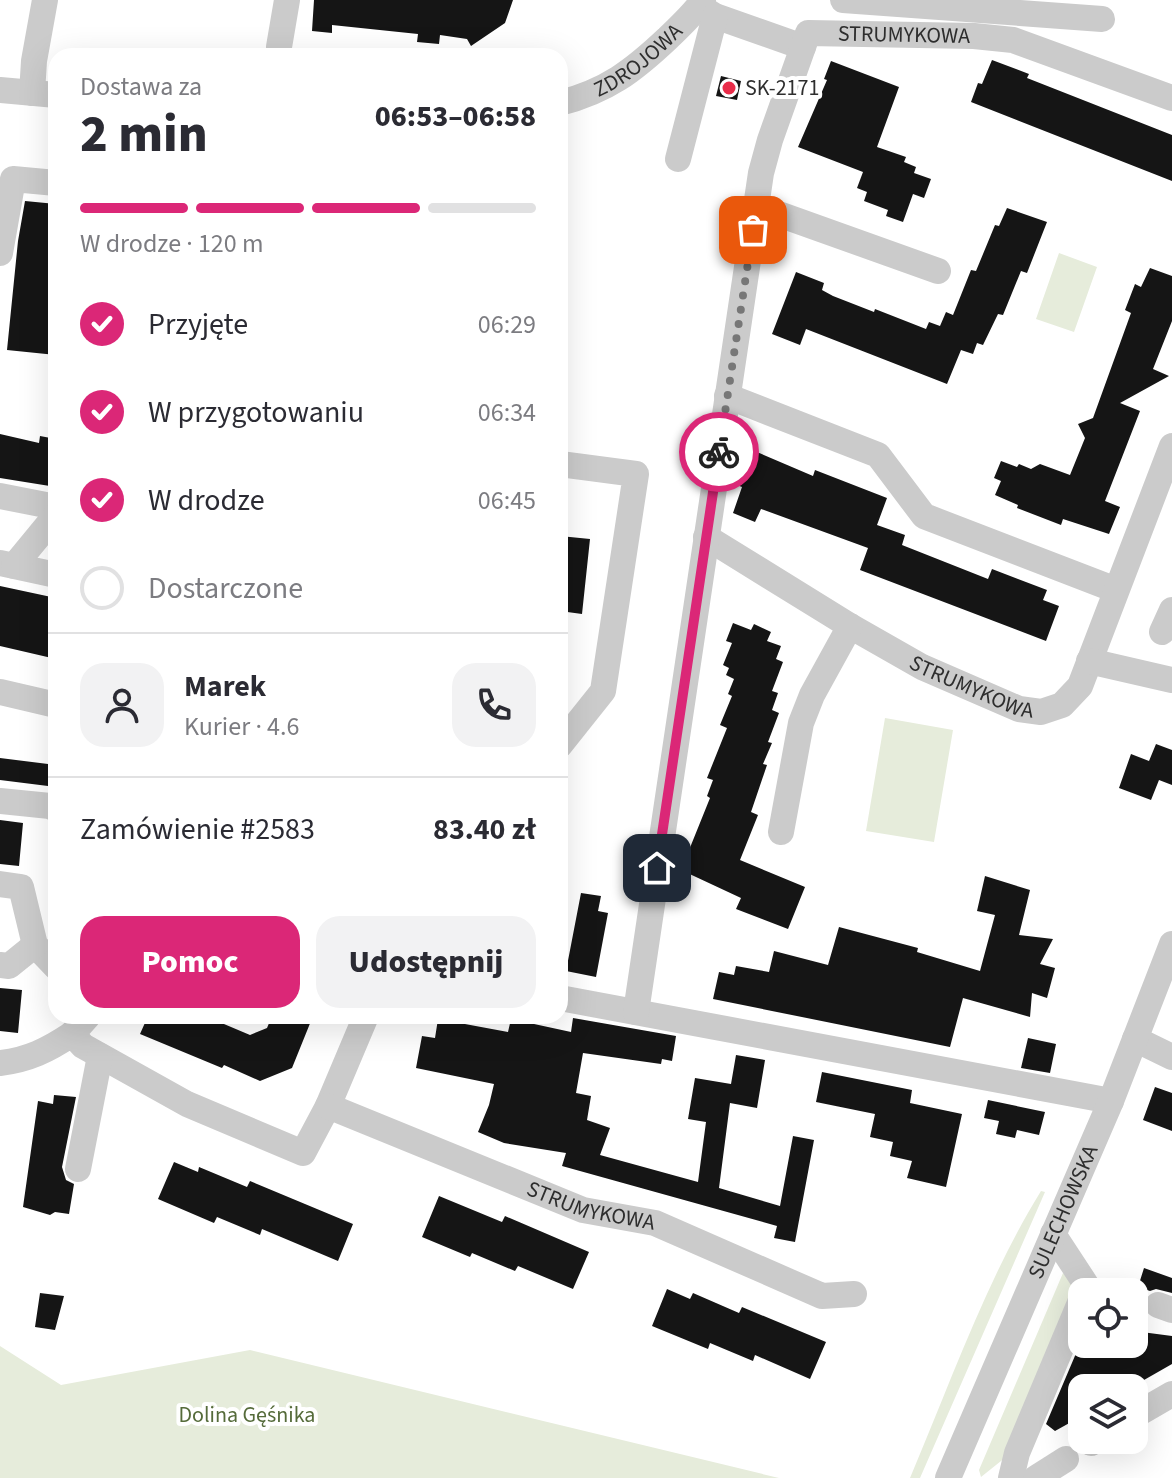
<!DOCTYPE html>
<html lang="pl">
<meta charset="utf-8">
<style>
:root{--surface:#fff;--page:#f2f2f3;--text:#2b2b33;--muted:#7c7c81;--line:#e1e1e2;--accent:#db2777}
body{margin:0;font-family:"Source Sans 3",sans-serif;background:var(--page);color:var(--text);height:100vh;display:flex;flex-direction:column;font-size:30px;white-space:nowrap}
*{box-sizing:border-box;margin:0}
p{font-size:26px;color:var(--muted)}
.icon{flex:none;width:44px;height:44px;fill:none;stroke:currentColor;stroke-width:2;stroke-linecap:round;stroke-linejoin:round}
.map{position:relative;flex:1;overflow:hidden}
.drawer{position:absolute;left:48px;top:48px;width:520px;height:976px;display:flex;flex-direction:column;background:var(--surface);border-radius:24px;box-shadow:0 8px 32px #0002}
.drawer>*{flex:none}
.tools{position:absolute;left:1068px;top:1278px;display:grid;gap:16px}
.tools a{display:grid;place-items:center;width:80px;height:80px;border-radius:16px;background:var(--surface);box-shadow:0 8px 32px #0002;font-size:40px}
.pin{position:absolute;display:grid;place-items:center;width:68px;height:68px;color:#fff;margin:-34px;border-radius:16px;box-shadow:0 4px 12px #0006}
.courier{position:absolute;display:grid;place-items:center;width:80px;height:80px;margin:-40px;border:6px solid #db2777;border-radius:50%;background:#fff;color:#222;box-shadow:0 2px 10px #0007}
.head em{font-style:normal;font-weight:800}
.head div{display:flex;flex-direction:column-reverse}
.head{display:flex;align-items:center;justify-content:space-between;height:136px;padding:0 32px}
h1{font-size:52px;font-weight:800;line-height:60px}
.bar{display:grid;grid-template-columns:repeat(4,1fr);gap:12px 8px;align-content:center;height:96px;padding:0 32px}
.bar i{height:10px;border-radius:6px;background:var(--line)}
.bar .selected{background:var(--accent)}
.bar p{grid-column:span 4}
.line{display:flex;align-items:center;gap:20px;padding:0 32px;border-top:2px solid var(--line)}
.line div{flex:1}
.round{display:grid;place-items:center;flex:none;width:84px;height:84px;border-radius:24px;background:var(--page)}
ol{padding:0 32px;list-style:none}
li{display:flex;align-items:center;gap:24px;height:88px}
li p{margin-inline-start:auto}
li .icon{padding:8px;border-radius:50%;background:var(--accent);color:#fff;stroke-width:4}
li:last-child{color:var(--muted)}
li i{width:44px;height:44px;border:4px solid var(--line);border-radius:50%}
.action{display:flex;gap:16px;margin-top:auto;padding:16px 32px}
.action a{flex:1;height:92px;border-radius:24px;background:var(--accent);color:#fff;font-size:32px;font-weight:800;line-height:92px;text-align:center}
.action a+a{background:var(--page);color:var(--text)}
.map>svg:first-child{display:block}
.green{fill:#e6ecdb}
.building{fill:#151515}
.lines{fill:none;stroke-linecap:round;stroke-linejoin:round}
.minor{stroke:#cbcbcb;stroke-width:26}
.done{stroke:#777;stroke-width:8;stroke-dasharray:0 14.4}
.route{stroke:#db2777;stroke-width:10}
.poi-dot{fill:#e92c49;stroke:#fff;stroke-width:3}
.labels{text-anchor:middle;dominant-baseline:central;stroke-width:8;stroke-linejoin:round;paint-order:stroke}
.street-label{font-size:22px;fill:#2e2e2e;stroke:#fff}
.poi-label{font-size:22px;fill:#2e2e2e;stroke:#fff;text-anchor:start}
.park-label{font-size:22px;fill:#556b3a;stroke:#fff}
</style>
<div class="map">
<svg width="1172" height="1478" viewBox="0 0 1172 1478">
<rect width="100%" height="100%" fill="#fff"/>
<!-- green -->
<path class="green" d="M1059,253l38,14 -23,65 -38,-13z
M885,718l68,12 -19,112 -68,-11z
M1041,1191l4,1 -125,286h-10c40,-94 77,-200 131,-287z
M1063,1273l14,14 -71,170 -25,20 -2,-7z
M0,1346l61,39 189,-35 529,128h-779z"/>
<!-- building -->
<path class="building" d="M314,0h199l-8,23 -34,23 -4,-7 -27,-4 -1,9 -22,-2 1,-8 -86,-9v8l-20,-2z
M992,60l37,14 -2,4 145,57v46l-201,-79 7,-19 4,1z
M831,61l68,26 -22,60 29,10 -2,5 12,5 -2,6 17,6 -7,19 -11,-4 -10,28 -17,-6 2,-6 -24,-9 3,-9 -10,-4 6,-16 -65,-25 29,-67 -3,-1z
M721,76l20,5 -4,19 -21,-4z
M25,201l31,3v151l-49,-5 11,-109z
M1007,208l40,14 -20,51 -6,-2 -18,44 -5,-1 -15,31 -6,-2 -4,11 -12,-4 -14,34 -141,-55 -6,16 -28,-11 24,-62 28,11 -2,7 11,6 41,16 1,-3 51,20 3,-7 11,4 6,-14 7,3 18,-45 5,1 19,-46 4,1z
M1150,268l22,8v45l-19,48 16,7 -49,27 20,8 -35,90 15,6 -11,27 -46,-15 -2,6 -44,-17 1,-3 -23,-10 6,-14 -7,-3 7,-17 16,6 2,-3 12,5 9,-5 30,11 15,-37 -7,-14 15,-6 38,-105 -6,-3 10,-26 6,3z
M0,434l39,9 1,-7 16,3v48l-56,-9z
M750,449l63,27 2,-6 72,28 -10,27 28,10 -3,10 86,34 4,-10 55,21 -4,10 16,6 -13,35 -186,-71 8,-22 -107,-39 -6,13 -22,-9 9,-26 -5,-2z
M560,536l30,3 -8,75 -22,-3z
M0,586l56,12v61l-56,-13z
M733,623l18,7 3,-6 17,8 -4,9 14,5 -5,13 7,3 -11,29 6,2 -6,17 7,3 -11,29 4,1 -9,21 4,1 -16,47 7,3 -18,45 65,27 -17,42 -52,-20 5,-11 -60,-28 29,-72 -3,-2 6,-16 -6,-2 20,-50 -7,-3 12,-29 -4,-2 6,-15 -8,-4 3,-7 -6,-3 9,-22 -6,-2z
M1156,744l16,6v35l-13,-5 -8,20 -32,-12 12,-34 18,7z
M0,758l56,7v22l-56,-7z
M0,820l23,3 -4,43 -19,-2z
M985,876l45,14 -11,45 34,4 -13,25 15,4 -8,30 -15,-5 -2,24 -67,-19 -13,49 -237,-48 6,-27 15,3 2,-9 33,6 5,-21 54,14 11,-38 79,21 -1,4 63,19 15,-56 -18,-4z
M581,893l20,3 -3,15 10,2 -12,64 -30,-6z
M0,988l22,2 -4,43 -18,-2z
M148,1016h57l45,19 17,-7 5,-12h41l-21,52 -32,13 -36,-16 -2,3 -82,-34z
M573,1018l103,18 -4,25 -10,-2 -1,5 -78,-11 -7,40 15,3 -4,24 23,8 -10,27 98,27 8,-60 -18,-3 7,-41 36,6 5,-29 29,5 -8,48 -27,-5 -11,85 61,18 13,-70 21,4 -19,102 -21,-4 3,-12 -215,-60 4,-13 -62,-10 -26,-11 11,-27 5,-21 -78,-16 6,-32 13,2 3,-19 70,13 3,-13 60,13z
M1028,1038l28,6 -6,29 -29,-5z
M822,1072l90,18 -2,13 52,11 -16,73 -39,-9 5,-17 -22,-5 3,-14 -23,-5 5,-23 -59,-12z
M1155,1087l17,6v38l-29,-11z
M54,1095l22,2 -14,70 4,13 8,4 -5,30 -14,-2 -5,3 -27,-8 15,-106 15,3z
M988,1100l57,12 -6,23 -22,-5 -2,8 -19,-4 3,-13 -15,-3z
M174,1162l24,10 1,-5 48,20 3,-6 103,43 -15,37 -76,-32 -2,6 -43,-18 -3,6 -56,-24z
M439,1196l63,26 3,-6 84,36 -16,37 -55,-23 -3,5 -43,-18 -2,4 -48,-20z
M1144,1268l28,10v15l-16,-4 -6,2 -12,-4z
M667,1289l23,10 3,-6 46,20 3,-6 84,35 -16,37 -55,-24 -2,6 -43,-18 -2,6 -56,-23z
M40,1293l24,3 -9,34 -20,-3z
M1134,1331l38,5v28l-42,24h-48v28l-27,15 -9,-7 34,-80h54z"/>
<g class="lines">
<!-- minor -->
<g class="minor">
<path d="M843,0l259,19"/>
<path d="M702,8l13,8 88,31"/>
<path d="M279,47l8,-47"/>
<path d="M0,90l56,5"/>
<path d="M32,93l2,-32 11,-61"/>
<path id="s1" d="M560,103c47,-12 73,-32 108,-65 12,-12 26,-24 35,-38"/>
<path d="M678,159l37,-143"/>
<path d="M756,206l182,65"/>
<path d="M0,253l13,-74 43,4"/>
<path d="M727,396l151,59 46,61 192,74"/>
<path d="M560,464l76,10 -33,217 -43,54"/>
<path d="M0,496l56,11"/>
<path id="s2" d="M706,537l144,89 72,41 97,42 22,3 21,-7 18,-19 92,-240"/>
<path d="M0,563l56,12"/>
<path d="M14,566l42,-51"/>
<path d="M1162,632l10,-22"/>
<path d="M1089,661l83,19"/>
<path d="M0,692l56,13"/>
<path d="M0,801l50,5 6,3"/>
<path d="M781,832l20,-109 11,-28 38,-69"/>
<path d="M0,884l21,3 14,58 21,22"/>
<path d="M0,965l9,1 26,-21"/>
<path d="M560,998l551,103"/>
<path id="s3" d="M636,1012l125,-839 9,-33 38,-107 166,3 39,4 159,58"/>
<path d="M72,1034l16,-18"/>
<path d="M1135,1039l37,18"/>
<path d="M0,1063c28,-3 48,-13 72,-29l11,12 104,58 116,49 25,-47 38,-90"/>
<path id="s4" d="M328,1106l255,104 72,13 167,73 32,-2"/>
<path d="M78,1169l22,-113"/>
<path d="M1053,1234l34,52 -2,6"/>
<path d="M1158,1305l14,5"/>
<path d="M1134,1416l38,-22"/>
<path d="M1091,1443l5,-3"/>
<path id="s5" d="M948,1478l163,-377 61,-157"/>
<path d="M1011,1478l6,-25 65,-155"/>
<path d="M1036,1478l30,-19"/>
</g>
</g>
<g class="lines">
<!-- done -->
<path class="done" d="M719,452l34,-222"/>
<!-- route -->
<path class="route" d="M657,868l62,-416"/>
</g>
<!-- markers -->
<circle class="poi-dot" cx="729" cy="88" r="8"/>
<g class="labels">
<!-- street labels -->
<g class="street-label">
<text stroke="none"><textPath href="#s3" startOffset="1092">STRUMYKOWA</textPath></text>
<text stroke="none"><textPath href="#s1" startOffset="90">ZDROJOWA</textPath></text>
<text stroke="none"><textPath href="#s2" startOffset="306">STRUMYKOWA</textPath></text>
<text stroke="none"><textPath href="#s4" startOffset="282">STRUMYKOWA</textPath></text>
<text stroke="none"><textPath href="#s5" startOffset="290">SULECHOWSKA</textPath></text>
</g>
<!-- poi labels -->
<g class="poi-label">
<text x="745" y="88">SK-2171</text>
</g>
<!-- park labels -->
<g class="park-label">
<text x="247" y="1415">Dolina Gęśnika</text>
</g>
</g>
</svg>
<div class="tools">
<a><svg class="icon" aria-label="locate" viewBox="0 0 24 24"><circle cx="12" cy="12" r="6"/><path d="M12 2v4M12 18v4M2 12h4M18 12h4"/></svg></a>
<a><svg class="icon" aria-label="layers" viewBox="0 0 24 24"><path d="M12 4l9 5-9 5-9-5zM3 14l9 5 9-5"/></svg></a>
</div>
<div class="pin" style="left:753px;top:230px;background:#ea580c"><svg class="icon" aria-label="bag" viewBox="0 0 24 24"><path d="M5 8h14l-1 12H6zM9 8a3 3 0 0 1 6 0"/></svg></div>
<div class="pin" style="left:657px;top:868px;background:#1f2937"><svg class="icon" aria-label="home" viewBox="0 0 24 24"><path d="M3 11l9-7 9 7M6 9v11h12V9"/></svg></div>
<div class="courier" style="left:719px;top:452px"><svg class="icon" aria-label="bike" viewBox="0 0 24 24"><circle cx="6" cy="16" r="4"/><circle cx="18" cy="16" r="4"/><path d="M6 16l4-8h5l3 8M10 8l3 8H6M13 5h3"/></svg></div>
<section class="drawer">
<div class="head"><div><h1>2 min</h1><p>Dostawa za</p></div><em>06:53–06:58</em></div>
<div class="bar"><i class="selected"></i><i class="selected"></i><i class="selected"></i><i></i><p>W drodze · 120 m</p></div>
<ol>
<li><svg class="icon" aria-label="check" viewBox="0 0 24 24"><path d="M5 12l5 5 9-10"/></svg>Przyjęte<p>06:29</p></li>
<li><svg class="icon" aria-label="check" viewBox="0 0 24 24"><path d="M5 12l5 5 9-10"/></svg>W przygotowaniu<p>06:34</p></li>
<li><svg class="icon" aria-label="check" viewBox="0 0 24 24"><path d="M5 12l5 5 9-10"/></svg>W drodze<p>06:45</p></li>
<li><i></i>Dostarczone</li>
</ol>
<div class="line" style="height:144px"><a class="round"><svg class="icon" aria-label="person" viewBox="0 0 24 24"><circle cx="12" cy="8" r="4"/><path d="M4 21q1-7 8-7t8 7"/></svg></a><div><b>Marek</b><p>Kurier · 4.6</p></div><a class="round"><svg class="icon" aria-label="phone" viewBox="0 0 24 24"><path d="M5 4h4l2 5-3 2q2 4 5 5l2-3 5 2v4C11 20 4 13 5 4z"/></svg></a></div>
<div class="line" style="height:104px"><div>Zamówienie #2583</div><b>83.40 zł</b></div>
<div class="action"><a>Pomoc</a><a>Udostępnij</a></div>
</section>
</div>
